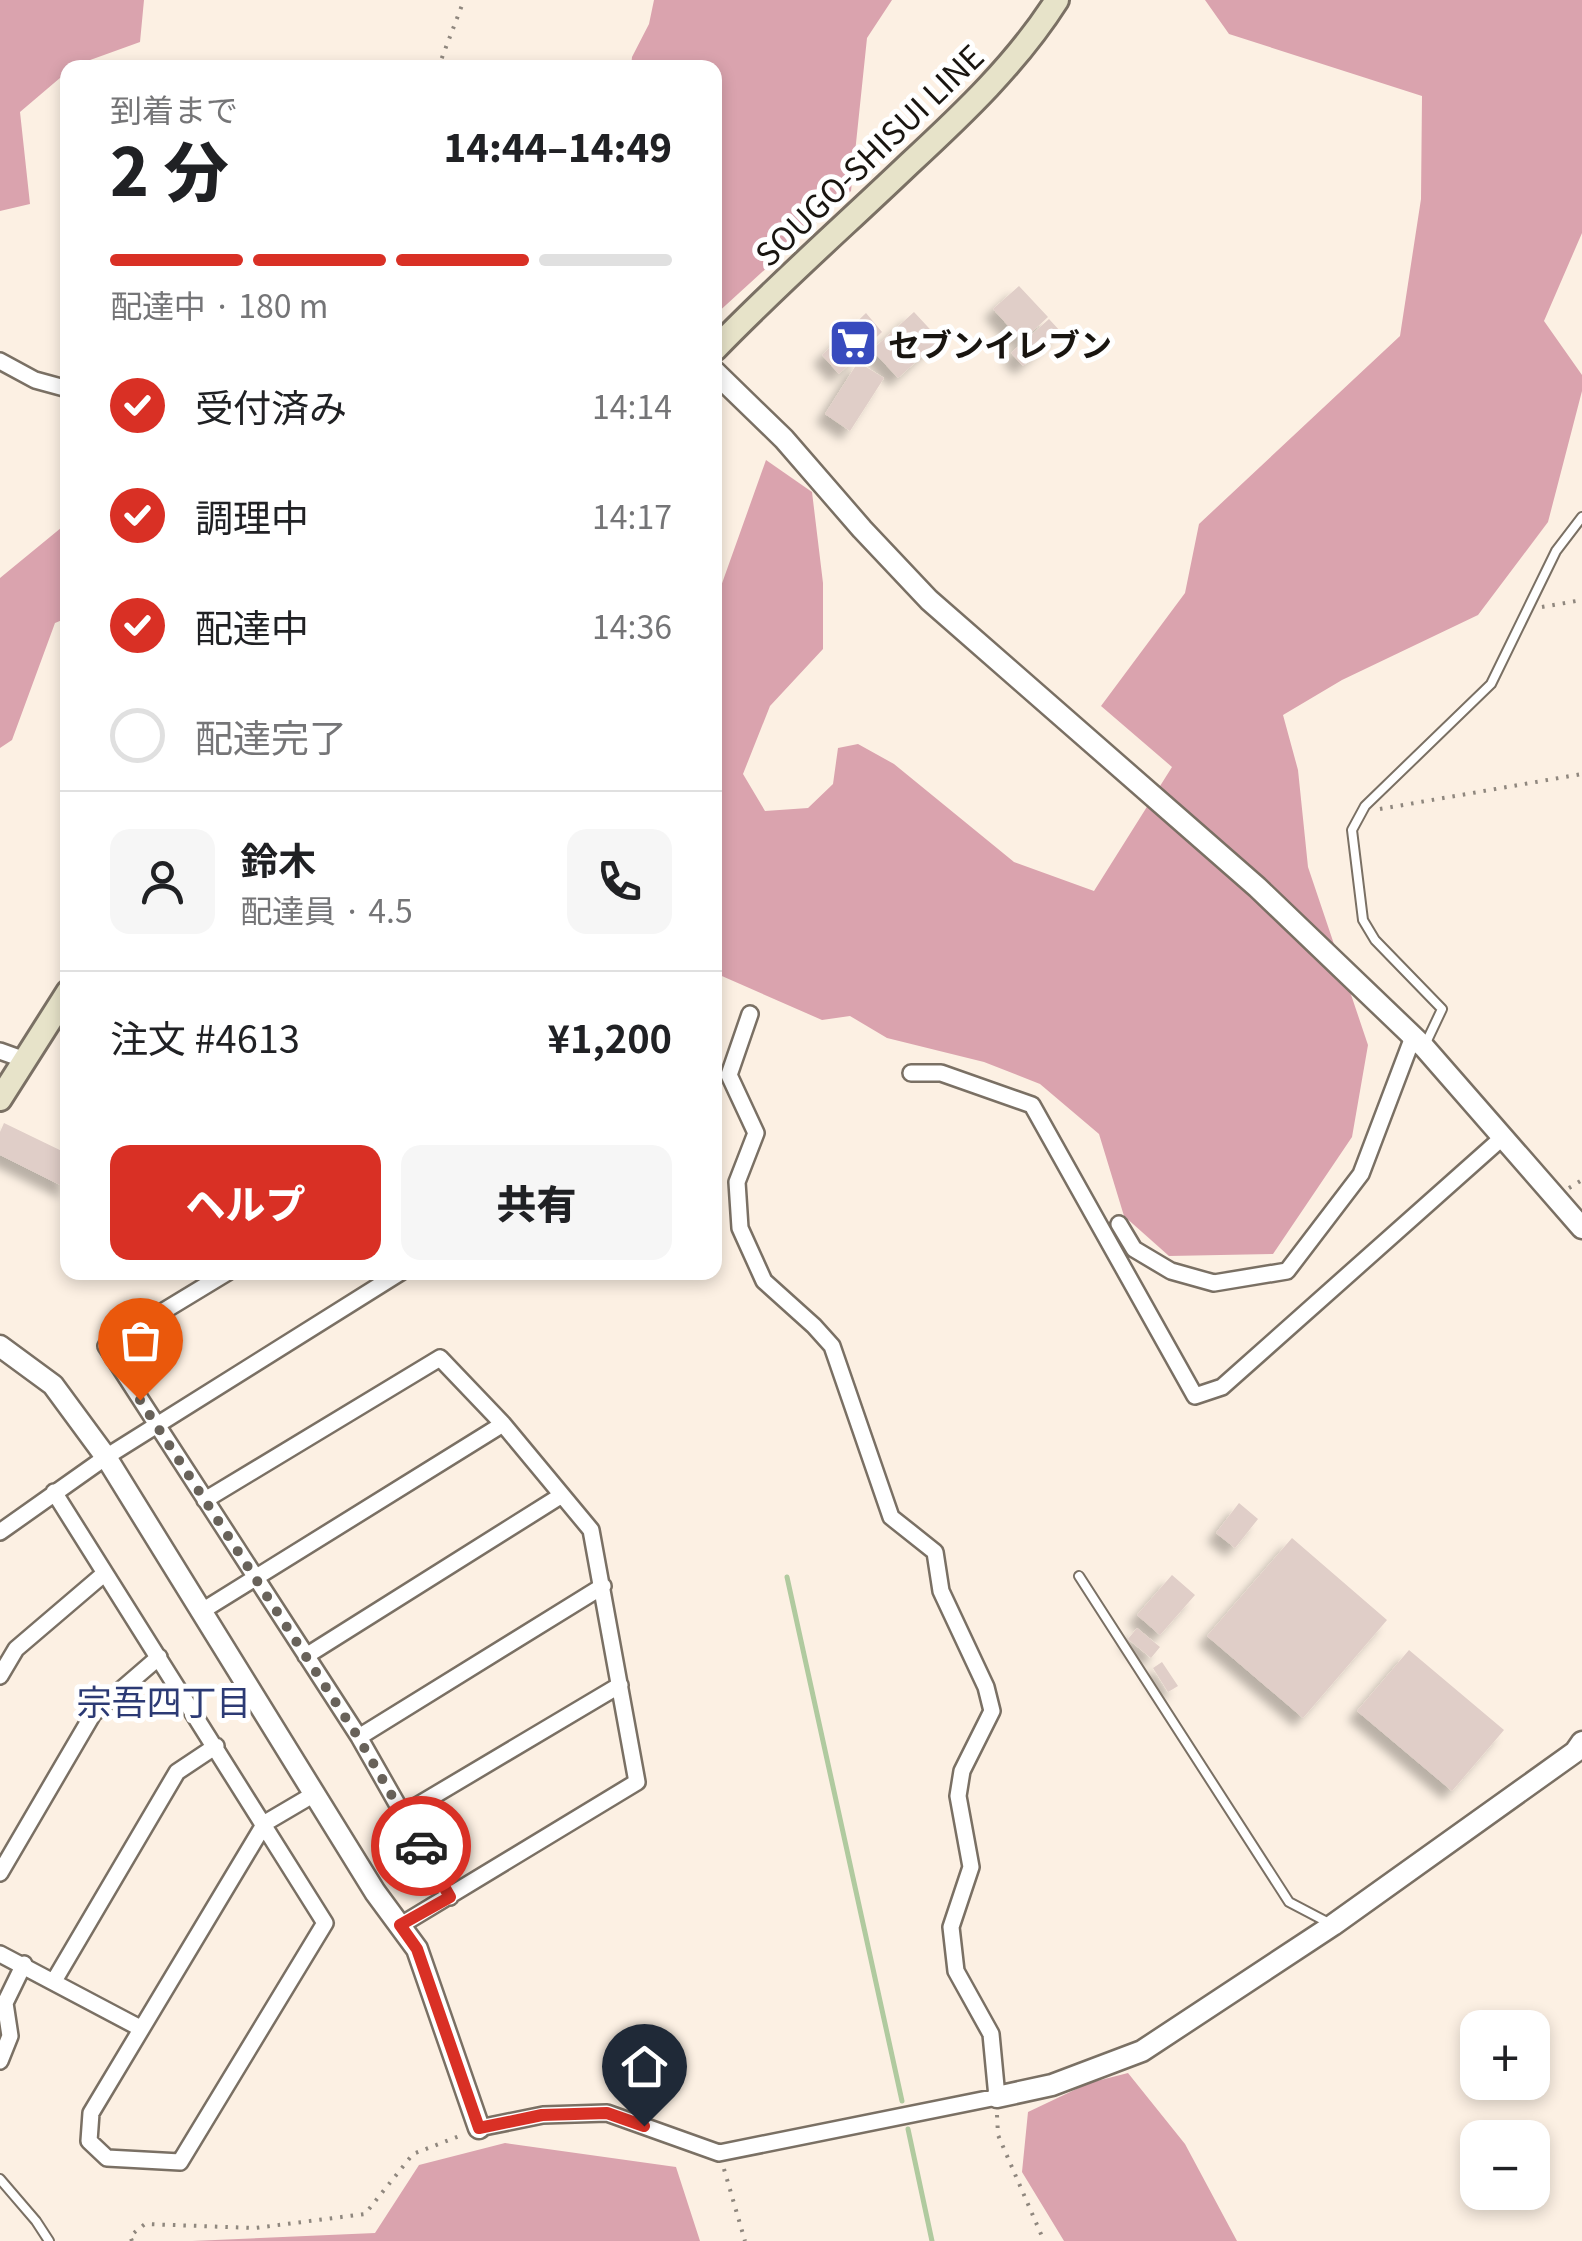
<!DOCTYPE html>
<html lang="ja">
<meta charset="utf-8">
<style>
:root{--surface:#fff;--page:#f6f6f6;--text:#202124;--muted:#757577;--line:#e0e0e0;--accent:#d93025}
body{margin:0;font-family:Georgia,"Noto Sans JP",serif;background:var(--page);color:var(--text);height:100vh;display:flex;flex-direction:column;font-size:38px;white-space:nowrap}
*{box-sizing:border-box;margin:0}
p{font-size:32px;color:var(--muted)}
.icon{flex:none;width:55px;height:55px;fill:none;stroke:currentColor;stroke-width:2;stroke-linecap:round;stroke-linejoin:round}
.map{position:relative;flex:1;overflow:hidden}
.details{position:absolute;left:60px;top:60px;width:662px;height:1220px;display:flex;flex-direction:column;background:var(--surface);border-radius:20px;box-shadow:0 5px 15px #0003}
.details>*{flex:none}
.buttons{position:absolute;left:1460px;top:2010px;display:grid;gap:20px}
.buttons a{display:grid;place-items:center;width:90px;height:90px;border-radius:20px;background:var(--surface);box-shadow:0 5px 15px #0003;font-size:50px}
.pin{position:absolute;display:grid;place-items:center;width:85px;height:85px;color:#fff;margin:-102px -42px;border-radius:50% 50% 50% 0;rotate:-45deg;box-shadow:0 0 10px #0007}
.pin .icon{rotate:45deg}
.courier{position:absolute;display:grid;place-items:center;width:100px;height:100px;margin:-50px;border:8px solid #d93025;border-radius:50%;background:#fff;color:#222;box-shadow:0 2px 12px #0007}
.head em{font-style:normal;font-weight:800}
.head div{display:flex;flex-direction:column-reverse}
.head{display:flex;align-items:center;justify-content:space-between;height:170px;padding:0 50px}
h1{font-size:65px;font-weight:800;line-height:75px}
.bar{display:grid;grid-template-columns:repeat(4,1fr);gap:15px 10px;align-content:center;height:120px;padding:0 50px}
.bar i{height:12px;border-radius:8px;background:var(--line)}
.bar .selected{background:var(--accent)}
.bar p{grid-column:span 4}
.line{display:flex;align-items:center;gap:25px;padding:0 50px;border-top:2px solid var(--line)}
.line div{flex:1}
.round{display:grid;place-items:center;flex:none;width:105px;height:105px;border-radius:20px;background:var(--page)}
ol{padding:0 50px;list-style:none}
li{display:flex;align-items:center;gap:30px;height:110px}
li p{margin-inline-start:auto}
li .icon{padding:10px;border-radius:50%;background:var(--accent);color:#fff;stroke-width:4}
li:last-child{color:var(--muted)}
li i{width:55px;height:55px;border:5px solid var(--line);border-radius:50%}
.primary-button{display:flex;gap:20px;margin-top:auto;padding:20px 50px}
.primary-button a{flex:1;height:115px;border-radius:20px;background:var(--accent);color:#fff;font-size:40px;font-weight:800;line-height:115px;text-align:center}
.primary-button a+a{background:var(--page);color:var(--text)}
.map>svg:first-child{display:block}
.forest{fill:#daa3ae}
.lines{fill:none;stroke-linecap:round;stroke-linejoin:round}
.stream{stroke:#b0ca9f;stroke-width:5}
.building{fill:#e0cec8;filter:url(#shadow)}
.service-casing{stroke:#7a7064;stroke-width:12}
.minor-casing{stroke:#7a7064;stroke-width:20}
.tertiary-casing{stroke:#7a7064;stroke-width:25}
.secondary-casing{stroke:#7a7064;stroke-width:28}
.path{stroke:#8f877e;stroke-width:4;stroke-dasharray:2.5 8;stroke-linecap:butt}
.service{stroke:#fff;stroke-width:8}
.minor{stroke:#fff;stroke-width:15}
.tertiary{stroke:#fff;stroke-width:20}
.secondary{stroke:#e7e3c9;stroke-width:22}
.done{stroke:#68625a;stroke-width:10;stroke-dasharray:0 18}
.route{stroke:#d93025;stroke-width:12}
.labels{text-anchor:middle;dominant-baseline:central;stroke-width:10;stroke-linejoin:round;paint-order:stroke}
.street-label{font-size:32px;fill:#191510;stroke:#fff}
.poi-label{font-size:32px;font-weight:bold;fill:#191510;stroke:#fff;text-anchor:start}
.neighbourhood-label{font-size:35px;fill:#2c3a74;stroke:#fff}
</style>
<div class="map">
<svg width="1582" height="2241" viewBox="0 0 1582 2241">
<defs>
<filter id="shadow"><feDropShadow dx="-9" dy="9" stdDeviation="5" flood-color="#0004"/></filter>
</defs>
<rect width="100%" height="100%" fill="#fcf0e3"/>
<!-- forest -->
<path class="forest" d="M0,0h144l-4,42 -72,26 -1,4 -47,40 10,92 -30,7z
M654,0h238l-25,38 -16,153 -136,124v-247l-84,-1 1,-10 17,-33z
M1205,0h377v233l-38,88 38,54v16l-34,131 -70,93 -136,65 -59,35 15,55 10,97 60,178 -16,92 -79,117 -104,2 -45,-40 -25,-82 -59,-50 -56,-22 -97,-24 -37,-22 -28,4 -107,-47v-370l51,-143 46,32 11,91v66l-53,57 -27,68 22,37 43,-3 25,-24 5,-36 20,-4 36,20 120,98 80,29 78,-124 -71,-61 84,-113 14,-69 201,-188 21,-137 1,-103 -193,-62z
M67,523v95l-12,5 -43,117 -12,8v-170z
M1128,2073l57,71 52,97h-173l-42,-69 6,-60 61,-29z
M505,2143l171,24 24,74h-508l183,-8 44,-68z"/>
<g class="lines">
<!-- stream -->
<path class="stream" d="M787,1577l115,524
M908,2129l24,112"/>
</g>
<!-- building -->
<path class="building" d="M1019,286l29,31 -26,24 -29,-32z
M914,312l26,28 -42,38 -26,-28z
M866,313l16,19 -43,42 -17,-19z
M1049,319l12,13 -38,34 -12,-13z
M858,362l26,16 -34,53 -25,-17z
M4,1123l64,31v35l-68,-34v-23z
M1239,1503l19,16 -23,29 -19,-15z
M1292,1538l95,82 -84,98 -96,-82z
M1172,1575l23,20 -35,40 -23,-20z
M1137,1628l23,19 -9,11 -23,-19z
M1409,1650l95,80 -52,61 -95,-80z
M1162,1662l16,24 -10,6 -15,-24z"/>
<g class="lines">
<!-- service casing -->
<g class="service-casing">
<path id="service" d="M1424,1047l18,-38 -67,-69 -12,-20 -11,-90 13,-24 126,-122 65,-133 26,-34
M1079,1576l210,326 40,21
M0,2179l36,42 13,20"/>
</g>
<!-- minor casing -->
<g class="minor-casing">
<path id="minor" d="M0,361l35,19 33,9
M0,1051l25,9
M911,1073h30l91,32 163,291 27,-9 281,-250
M1119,1224l15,25 37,22 43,12 73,-12 74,-97 52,-137
M228,1272l-122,74 253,391 91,160
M54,1492l271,431 -145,239 -73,-4 -18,-17 2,-28 174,-290 51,-30
M205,1500l235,-142 63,66 88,106 46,252 -236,143
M0,1532l106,-75 295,-185
M202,1611l301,-187
M306,1656l256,-161
M0,1676l16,-27 89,-76
M359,1737l244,-151
M403,1814l217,-129
M0,1873l93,-159 66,-57
M0,1954l140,74
M54,1981l123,-209 39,-26
M0,2061l10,-25 -5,-33 19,-39
M479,2128l64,-13 64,-2 112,40 278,-56 -6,-63 -35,-63 -5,-44 20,-60 -13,-71 4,-25 30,-60 -6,-24 -45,-96 -6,-39 -44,-35 -59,-171 -18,-20 -50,-45 -24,-53 -3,-46 19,-49 -27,-58 21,-61"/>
</g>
<!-- tertiary casing -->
<g class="tertiary-casing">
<path id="tertiary" d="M715,372l69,67 78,90 67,71 328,287 167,160 158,181
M0,1346l53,39 53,72 269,435 42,57 62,179
M997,2097l55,-12 90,-34 191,-126 242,-173 7,-10"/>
</g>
<!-- secondary casing -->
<g class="secondary-casing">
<path id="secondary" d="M715,349c62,-64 129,-123 194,-185 54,-50 108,-101 148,-164
M0,1099l68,-107"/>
</g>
<!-- path -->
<path class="path" d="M438,68l26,-68
M1542,607l40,-7
M1380,809l202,-35
M1569,1188l13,-8
M997,2115l1,20 46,106
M724,2169l21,72
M132,2241l-2,-5 15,-12 110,4 110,-14 48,-60 49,-19"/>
<!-- service -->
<use href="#service" class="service"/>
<!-- minor -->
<use href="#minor" class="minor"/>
<!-- tertiary -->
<use href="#tertiary" class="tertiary"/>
<!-- secondary -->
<use href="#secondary" class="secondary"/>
</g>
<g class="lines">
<!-- done -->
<path class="done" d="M140,1400l218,337 63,109"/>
<!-- route -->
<path class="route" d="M421,1846l29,51 -50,28 17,24 62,179 63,-13 65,-2 37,13"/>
</g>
<!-- icons -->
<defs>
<g id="supermarket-square" transform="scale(2.5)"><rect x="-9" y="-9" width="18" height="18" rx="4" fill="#384bbe" stroke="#fff"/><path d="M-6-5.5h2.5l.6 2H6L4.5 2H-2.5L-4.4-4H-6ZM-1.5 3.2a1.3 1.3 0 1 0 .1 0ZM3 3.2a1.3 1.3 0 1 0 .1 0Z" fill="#fff"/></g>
</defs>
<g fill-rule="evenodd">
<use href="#supermarket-square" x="853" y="343"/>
</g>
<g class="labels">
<!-- street labels -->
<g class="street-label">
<text transform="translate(868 154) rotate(-44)">SOUGO-SHISUI LINE</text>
</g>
<!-- poi labels -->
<g class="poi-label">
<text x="888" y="343">セブンイレブン</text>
</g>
<!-- neighbourhood labels -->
<g class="neighbourhood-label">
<text x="164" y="1699">宗吾四丁目</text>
</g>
</g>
</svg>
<div class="buttons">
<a>+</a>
<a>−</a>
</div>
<div class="pin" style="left:140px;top:1400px;background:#ea580c"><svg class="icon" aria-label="bag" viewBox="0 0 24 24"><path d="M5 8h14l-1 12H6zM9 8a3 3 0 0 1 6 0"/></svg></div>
<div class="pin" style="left:644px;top:2126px;background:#1f2937"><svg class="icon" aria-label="home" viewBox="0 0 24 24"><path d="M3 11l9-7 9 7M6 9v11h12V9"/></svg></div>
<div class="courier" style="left:421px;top:1846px"><svg class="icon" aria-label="car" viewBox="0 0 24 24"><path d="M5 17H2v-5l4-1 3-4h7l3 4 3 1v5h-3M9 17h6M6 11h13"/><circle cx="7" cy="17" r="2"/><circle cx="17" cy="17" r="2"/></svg></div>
<section class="details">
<div class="head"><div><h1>2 分</h1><p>到着まで</p></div><em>14:44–14:49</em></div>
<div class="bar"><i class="selected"></i><i class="selected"></i><i class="selected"></i><i></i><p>配達中 · 180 m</p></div>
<ol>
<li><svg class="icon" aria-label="check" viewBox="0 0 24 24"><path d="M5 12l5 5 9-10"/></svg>受付済み<p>14:14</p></li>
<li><svg class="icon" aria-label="check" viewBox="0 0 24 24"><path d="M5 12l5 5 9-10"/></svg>調理中<p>14:17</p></li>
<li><svg class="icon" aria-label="check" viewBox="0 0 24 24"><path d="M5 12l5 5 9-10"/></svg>配達中<p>14:36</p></li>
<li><i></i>配達完了</li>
</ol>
<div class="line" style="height:180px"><a class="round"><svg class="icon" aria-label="person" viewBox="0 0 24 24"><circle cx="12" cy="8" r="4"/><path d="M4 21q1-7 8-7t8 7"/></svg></a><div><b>鈴木</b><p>配達員 · 4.5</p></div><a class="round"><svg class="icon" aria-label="phone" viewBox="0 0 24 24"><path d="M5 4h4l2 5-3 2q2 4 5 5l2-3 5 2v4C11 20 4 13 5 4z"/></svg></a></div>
<div class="line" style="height:130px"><div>注文 #4613</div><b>¥1,200</b></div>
<div class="primary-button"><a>ヘルプ</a><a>共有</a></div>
</section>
</div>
